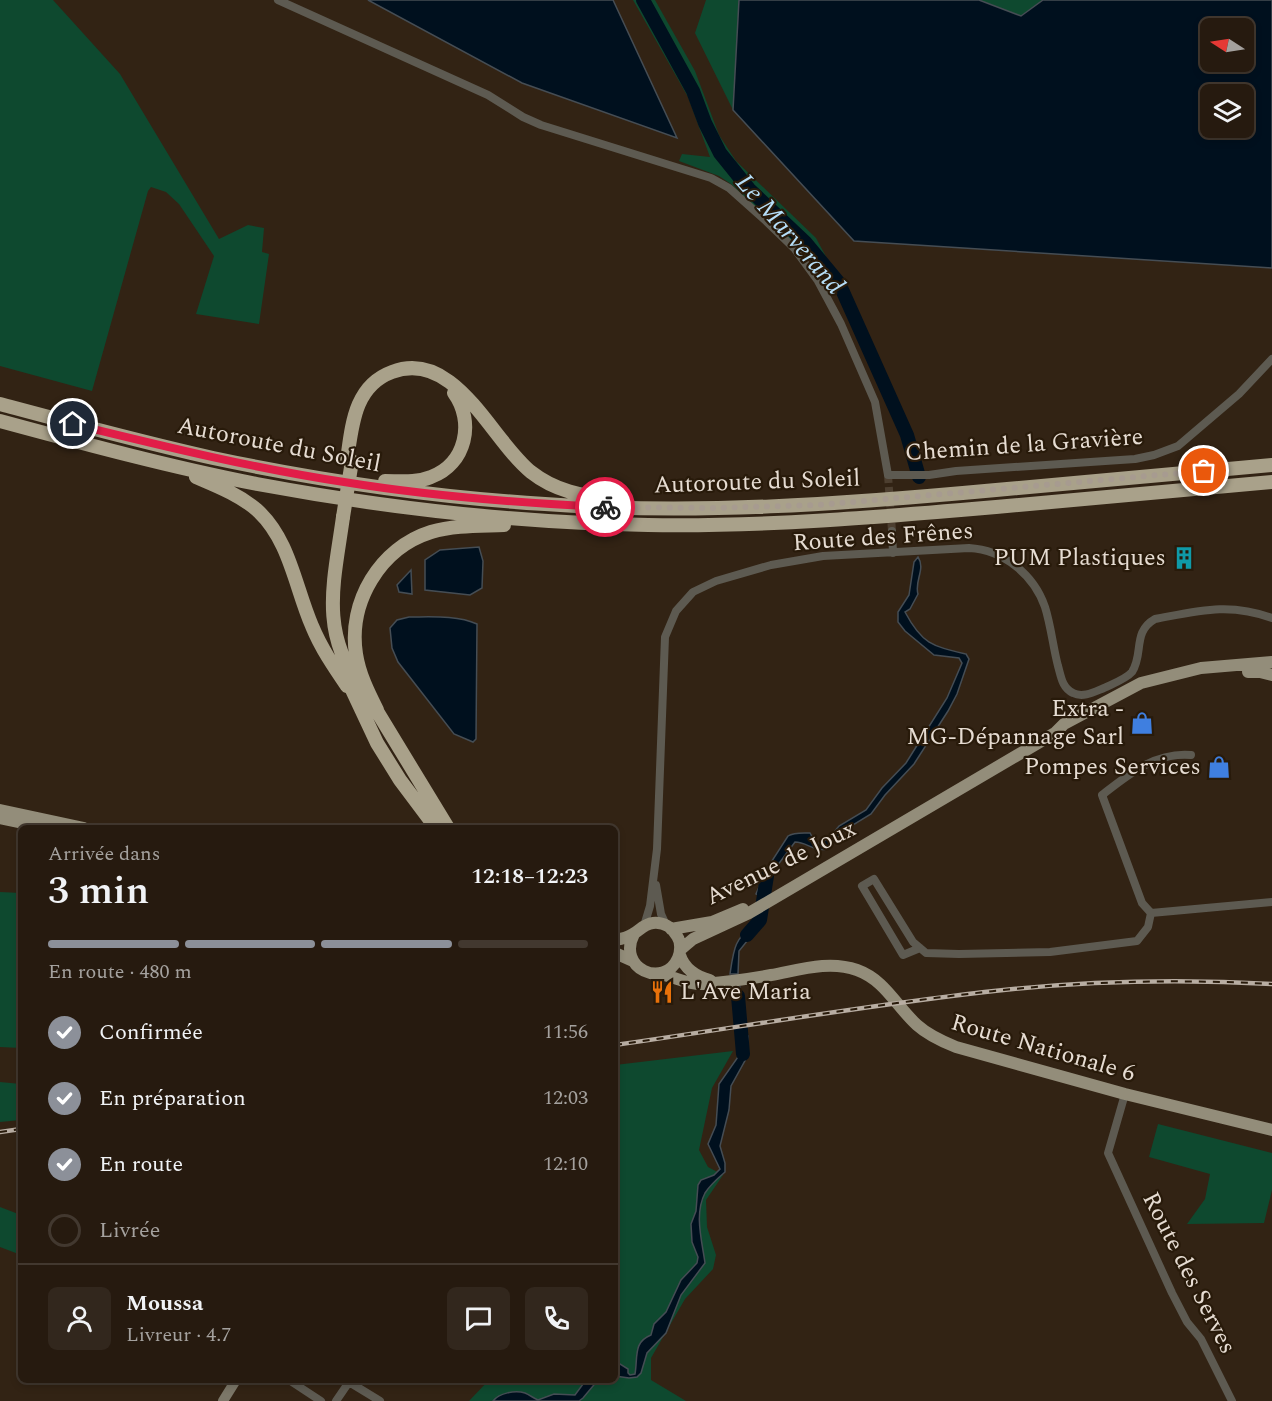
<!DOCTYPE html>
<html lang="fr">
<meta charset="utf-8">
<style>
:root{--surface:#261a0f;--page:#32271d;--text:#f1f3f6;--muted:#a4a19e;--line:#42382f;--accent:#8c9099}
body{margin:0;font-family:Spectral,serif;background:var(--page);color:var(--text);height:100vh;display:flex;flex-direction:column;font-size:22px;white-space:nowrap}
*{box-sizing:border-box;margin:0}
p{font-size:20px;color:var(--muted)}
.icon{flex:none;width:33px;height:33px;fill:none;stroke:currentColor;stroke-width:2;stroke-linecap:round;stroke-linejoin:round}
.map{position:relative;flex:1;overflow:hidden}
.drawer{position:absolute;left:18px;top:825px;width:600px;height:558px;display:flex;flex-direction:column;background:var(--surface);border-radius:9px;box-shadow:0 3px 9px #0003,0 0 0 2px var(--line)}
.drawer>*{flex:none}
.needle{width:39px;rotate:282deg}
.fabs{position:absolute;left:1200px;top:18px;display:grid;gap:12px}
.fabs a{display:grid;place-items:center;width:54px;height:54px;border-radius:9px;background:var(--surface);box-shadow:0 3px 9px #0003,0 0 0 2px var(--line);font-size:30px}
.pin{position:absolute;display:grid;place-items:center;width:51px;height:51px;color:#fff;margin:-26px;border:3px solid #fff;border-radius:50%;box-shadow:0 2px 6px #0007}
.courier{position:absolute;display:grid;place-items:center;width:60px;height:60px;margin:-30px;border:4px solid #e11d48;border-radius:50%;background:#fff;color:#222;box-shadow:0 2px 8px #0007}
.overview em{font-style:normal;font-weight:600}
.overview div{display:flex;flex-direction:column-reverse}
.overview{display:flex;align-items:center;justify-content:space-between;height:102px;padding:0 30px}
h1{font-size:39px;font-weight:600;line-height:45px}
.bar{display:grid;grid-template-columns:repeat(4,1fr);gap:9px 6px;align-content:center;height:72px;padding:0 30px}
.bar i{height:8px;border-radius:4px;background:var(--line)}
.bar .current{background:var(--accent)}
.bar p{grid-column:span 4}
.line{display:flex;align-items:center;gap:15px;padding:0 30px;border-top:2px solid var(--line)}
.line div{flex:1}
.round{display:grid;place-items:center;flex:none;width:63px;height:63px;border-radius:9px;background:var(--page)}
ol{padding:0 30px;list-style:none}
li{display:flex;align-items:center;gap:18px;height:66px}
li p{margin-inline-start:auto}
li .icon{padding:6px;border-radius:50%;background:var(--accent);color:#fff;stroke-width:4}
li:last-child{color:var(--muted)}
li i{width:33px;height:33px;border:3px solid var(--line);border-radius:50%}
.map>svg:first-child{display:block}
.green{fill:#0e492f}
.water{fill:#00101e;stroke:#454d54;stroke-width:1.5;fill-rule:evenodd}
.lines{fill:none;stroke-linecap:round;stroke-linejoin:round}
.river{stroke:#00101e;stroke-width:14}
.street-tunnel{stroke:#4d3f30;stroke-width:8;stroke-dasharray:8 4;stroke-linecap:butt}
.street{stroke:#5d5a51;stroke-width:8}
.secondary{stroke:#7c7768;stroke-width:10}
.primary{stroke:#938d7a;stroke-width:12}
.highway{stroke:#a9a18a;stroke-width:14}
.rail-casing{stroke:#b8ada2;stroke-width:4.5}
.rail{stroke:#281a0a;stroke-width:2;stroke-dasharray:7;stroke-linecap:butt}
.highway-bridge{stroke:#a9a18a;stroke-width:14}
.done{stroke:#a79b90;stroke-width:6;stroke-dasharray:0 10.8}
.route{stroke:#e11d48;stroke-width:8}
.labels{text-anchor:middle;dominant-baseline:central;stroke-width:4.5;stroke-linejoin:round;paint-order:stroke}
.street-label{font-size:24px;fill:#e6dcd2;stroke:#281a0a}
.poi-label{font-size:24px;fill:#e6dcd2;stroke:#281a0a;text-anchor:end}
.water-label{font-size:26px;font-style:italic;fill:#b6def8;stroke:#281a0a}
</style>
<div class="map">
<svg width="1272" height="1401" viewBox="0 0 1272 1401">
<rect width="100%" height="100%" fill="#322314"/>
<!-- green -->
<path class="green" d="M0,0h53l67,74 99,165 29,-14 16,3 -2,24 7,2 -10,70 -63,-10 18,-58 -35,-52 -13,-12 -15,-5 -3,4 -56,200 -92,-25z
M633,0h22l40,71 24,64 17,26 80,77 14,26 -28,-11 -71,-69 -12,-8 -40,-15 3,-7 28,3 -22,-60z
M706,0h33l-6,110 -38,-77z
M979,0h64l-22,16z
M0,892l21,1v155l-21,-1z
M733,1051l-21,37 -13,62 9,17 15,8 -17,25 1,27 9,28 -3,14 -28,30 -34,59v22l35,21h-217l20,-21h126v-315z
M0,1082l21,2v36l-21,2z
M1158,1124l114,29v37l-8,33 -77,1 18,-25 5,-25 -61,-17z
M0,1207l21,8v40l-21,-8z"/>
<!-- water -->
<path class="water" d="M368,0h245l64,138 -155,-55z
M739,0h240l42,16 22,-16h229v268l-418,-27 -121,-131zM1210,28h34v34h-34zM1210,94h34v34h-34z
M479,547l4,14 -1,27 -12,7 -45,-5v-30l15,-10z
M918,557c8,12 -4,24 0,37l-8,15 -5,3c17,32 27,34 61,42l3,5 -12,35 -9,17 -34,53 -29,31 -14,19 -28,17 -16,18c-13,3 -20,-7 -32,-7l-27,36 2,11 -12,6 -2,-1 12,-27 20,-31c6,-4 16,-3 22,-3l5,9 5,2 10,-7 9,-11 27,-16 16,-22 24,-25 41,-65 15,-35 -3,-5 -25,-3 -29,-24 -7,-9v-10l11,-17 5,-33z
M411,570l1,24 -13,-2 -2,-7z
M409,617c22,0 48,-2 68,7l-1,115 -3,3 -19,-8 -56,-72 -6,-14 -2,-20 7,-8z
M755,922l3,1 -2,7 -17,21 -1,23h-8c4,-27 4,-33 25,-52z
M740,987l3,24 -7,1 -4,-24z
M748,1036l-1,21 -16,29 -2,24 -9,36 5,17v9c-7,6 -15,13 -20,21 -11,21 -3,48 0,70l-24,32 -15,38 -19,20 -6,20 -4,4 -8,1 -14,-2v-13l2,-1 11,7v4l2,2 5,-1c3,-17 -2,-32 16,-39l3,-11 12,-12 15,-32 16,-17 1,-6 -6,-15 -1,-18 5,-13 2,-26 3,-5 13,-5 6,-6 -12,-25 8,-19 3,-41 19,-27 3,-10 -1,-10z
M586,1380h12l-15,18 -4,3h-86c6,-8 22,-11 32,-8 5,2 8,5 13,7l16,-6 21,1z"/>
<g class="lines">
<!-- river -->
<path class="river" d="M643,0l50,91 12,32 15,30 29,36 56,53 34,41 68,152 12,42
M747,935l13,-15 7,-44
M738,996l5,58"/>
<!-- street-tunnel -->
<path class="street-tunnel" d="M888,475l4,56"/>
<!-- street -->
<path class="street" d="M278,0l210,95 35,22 18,8 170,53 18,10 37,33 28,27 24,33 23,43 34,78 13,73h41l27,-4 179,-12 19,-4 24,-9 61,-52 33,-35
M892,531l1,22
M656,885l5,29 5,11
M1151,913l-9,-10 -40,-108c27,-21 53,-43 89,-40
M1151,913l121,-11
M644,926l6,-20 7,-57 8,-212 11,-26 17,-19 23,-11 55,-16 52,-9 146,-8c35,2 65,27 76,59 6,19 8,40 13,59 3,10 4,22 15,27 10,5 21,-1 31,-5 8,-4 22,-9 28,-16 12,-18 0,-40 23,-53 43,-8 74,-17 117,-1
M920,948l-17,7 -41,-69 12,-7 39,63 13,11 33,1 91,-2 87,-11 11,-14 3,-14
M1125,1094l-17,59 64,140 15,29 14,17 31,62
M289,1380l32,21
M336,1401l13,-19 31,19"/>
<!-- secondary -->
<path class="secondary" d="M223,1401l13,-21"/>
<!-- primary -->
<path class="primary" d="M1248,672h12l12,3
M0,810l84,18
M0,818l37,8
M671,929l41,-7 31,-13
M615,940c6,-1 12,-2 18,-6 7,-4 11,-10 20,-11 10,-1 19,4 24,13 4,6 4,15 1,22 -14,32 -62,10 -44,-24
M680,950l13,-11 56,-26 306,-180 9,-9 77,-41 60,-15 71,-6
M615,953l18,8
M680,955c4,13 16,22 30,25
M659,974c15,2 28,11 44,10 22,-2 46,-5 68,-9 28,-5 58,-15 86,-5 28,10 39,36 60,55 11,10 24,16 39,22l169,47 147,36"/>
<!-- highway -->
<path class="highway" d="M0,404c71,19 141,38 213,54 109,23 220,39 332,46 150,11 300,0 451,-14 92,-8 184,-16 276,-25
M0,421c85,23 170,46 257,63 129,24 260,39 391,41 116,2 232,-8 348,-18 92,-9 184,-17 276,-25
M347,460c5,-34 7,-74 45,-88 63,-24 99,68 139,100 24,19 51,24 81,27
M196,477c21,9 44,18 61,33 33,30 38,77 55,116 9,22 22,41 35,60
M385,481c15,0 31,2 46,-4 35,-13 44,-55 23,-84
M343,517c-9,65 -24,114 18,171
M346,677l31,66 23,37 36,48
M372,703l76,125
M377,710c-9,-18 -18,-36 -21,-56 -8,-52 24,-106 75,-122 24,-7 49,-6 73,-7"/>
<!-- rail casing -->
<g class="rail-casing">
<path id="rail" d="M615,1045c126,-18 252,-40 379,-54 92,-10 186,-12 278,-7
M0,1132l21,-3"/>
</g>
<!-- rail -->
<use href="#rail" class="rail"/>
<!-- highway-bridge -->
<path class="highway-bridge" d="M343,517l9,-56"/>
</g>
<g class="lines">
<!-- done -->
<path class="done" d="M605,507l109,1 104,-3 386,-34"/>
<!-- route -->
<path class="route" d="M73,424c90,22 179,44 271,58 86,14 174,21 261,25"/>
</g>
<!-- icons -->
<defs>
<g id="building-bare" transform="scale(1.8)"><path d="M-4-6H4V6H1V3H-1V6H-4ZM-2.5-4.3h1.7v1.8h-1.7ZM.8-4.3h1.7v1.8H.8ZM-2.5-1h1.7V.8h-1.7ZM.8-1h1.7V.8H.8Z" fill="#0f9aa8" stroke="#281a0a" stroke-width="2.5" paint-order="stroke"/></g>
<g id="shop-bare" transform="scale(1.8)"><path d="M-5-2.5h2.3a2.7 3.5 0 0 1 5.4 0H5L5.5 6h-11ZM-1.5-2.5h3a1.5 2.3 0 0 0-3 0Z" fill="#3f7fe0" stroke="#281a0a" stroke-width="2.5" paint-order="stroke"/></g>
<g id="restaurant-bare" transform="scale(1.8)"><path d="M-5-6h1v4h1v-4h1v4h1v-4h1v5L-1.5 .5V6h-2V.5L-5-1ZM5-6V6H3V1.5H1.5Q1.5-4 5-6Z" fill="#e8710a" stroke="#281a0a" stroke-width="2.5" paint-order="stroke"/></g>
</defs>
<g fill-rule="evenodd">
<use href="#building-bare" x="1184" y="558"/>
<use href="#shop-bare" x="1142" y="723"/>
<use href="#shop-bare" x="1219" y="767"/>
<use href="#restaurant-bare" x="662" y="992"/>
</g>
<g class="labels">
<!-- street labels -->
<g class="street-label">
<text transform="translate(279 445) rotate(11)">Autoroute du Soleil</text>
<text transform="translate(1024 445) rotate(-4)">Chemin de la Gravière</text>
<text transform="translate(757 482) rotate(-2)">Autoroute du Soleil</text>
<text transform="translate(883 537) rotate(-4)">Route des Frênes</text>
<text transform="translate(781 863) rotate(-26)">Avenue de Joux</text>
<text transform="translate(1043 1048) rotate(16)">Route Nationale 6</text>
<text transform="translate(1189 1273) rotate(63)">Route des Serves</text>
</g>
<!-- poi labels -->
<g class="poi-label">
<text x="1166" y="558">PUM Plastiques</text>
<text x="1124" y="709">Extra -<tspan x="1124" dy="28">MG-Dépannage Sarl</tspan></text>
<text x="1201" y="767">Pompes Services</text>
<text x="680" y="992" text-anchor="start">L'Ave Maria</text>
</g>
<!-- water labels -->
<g class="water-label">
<text transform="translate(790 234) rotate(49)">Le Marverand</text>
</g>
</g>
</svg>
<div class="fabs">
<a><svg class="needle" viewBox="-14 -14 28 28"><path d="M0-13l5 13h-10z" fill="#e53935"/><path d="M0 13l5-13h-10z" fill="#a4a19e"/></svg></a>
<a><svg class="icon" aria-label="layers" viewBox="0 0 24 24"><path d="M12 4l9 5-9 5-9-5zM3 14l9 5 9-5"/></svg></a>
</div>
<div class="pin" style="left:1204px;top:471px;background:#ea580c"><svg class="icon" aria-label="bag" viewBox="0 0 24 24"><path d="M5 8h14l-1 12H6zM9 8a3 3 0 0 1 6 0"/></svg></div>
<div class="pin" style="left:73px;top:424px;background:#1f2937"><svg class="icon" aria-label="home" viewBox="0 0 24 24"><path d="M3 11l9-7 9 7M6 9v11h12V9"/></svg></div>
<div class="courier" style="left:605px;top:507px"><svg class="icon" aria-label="bike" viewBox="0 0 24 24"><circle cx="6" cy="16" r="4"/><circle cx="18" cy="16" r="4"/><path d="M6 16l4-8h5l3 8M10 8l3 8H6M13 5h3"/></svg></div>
<section class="drawer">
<div class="overview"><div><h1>3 min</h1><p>Arrivée dans</p></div><em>12:18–12:23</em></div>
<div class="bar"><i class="current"></i><i class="current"></i><i class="current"></i><i></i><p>En route · 480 m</p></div>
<ol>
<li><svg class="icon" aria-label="check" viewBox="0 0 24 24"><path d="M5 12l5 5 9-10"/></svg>Confirmée<p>11:56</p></li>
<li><svg class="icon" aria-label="check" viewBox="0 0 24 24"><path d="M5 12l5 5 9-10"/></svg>En préparation<p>12:03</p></li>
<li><svg class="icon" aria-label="check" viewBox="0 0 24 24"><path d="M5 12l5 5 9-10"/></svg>En route<p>12:10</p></li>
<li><i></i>Livrée</li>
</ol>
<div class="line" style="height:108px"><a class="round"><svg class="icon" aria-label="person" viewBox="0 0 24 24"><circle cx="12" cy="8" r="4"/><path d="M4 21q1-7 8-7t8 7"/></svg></a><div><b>Moussa</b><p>Livreur · 4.7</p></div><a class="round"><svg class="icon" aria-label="chat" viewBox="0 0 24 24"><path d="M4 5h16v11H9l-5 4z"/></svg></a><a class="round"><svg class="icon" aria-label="phone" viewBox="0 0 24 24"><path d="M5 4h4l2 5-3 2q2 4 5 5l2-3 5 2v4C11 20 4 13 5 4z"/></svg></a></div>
</section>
</div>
